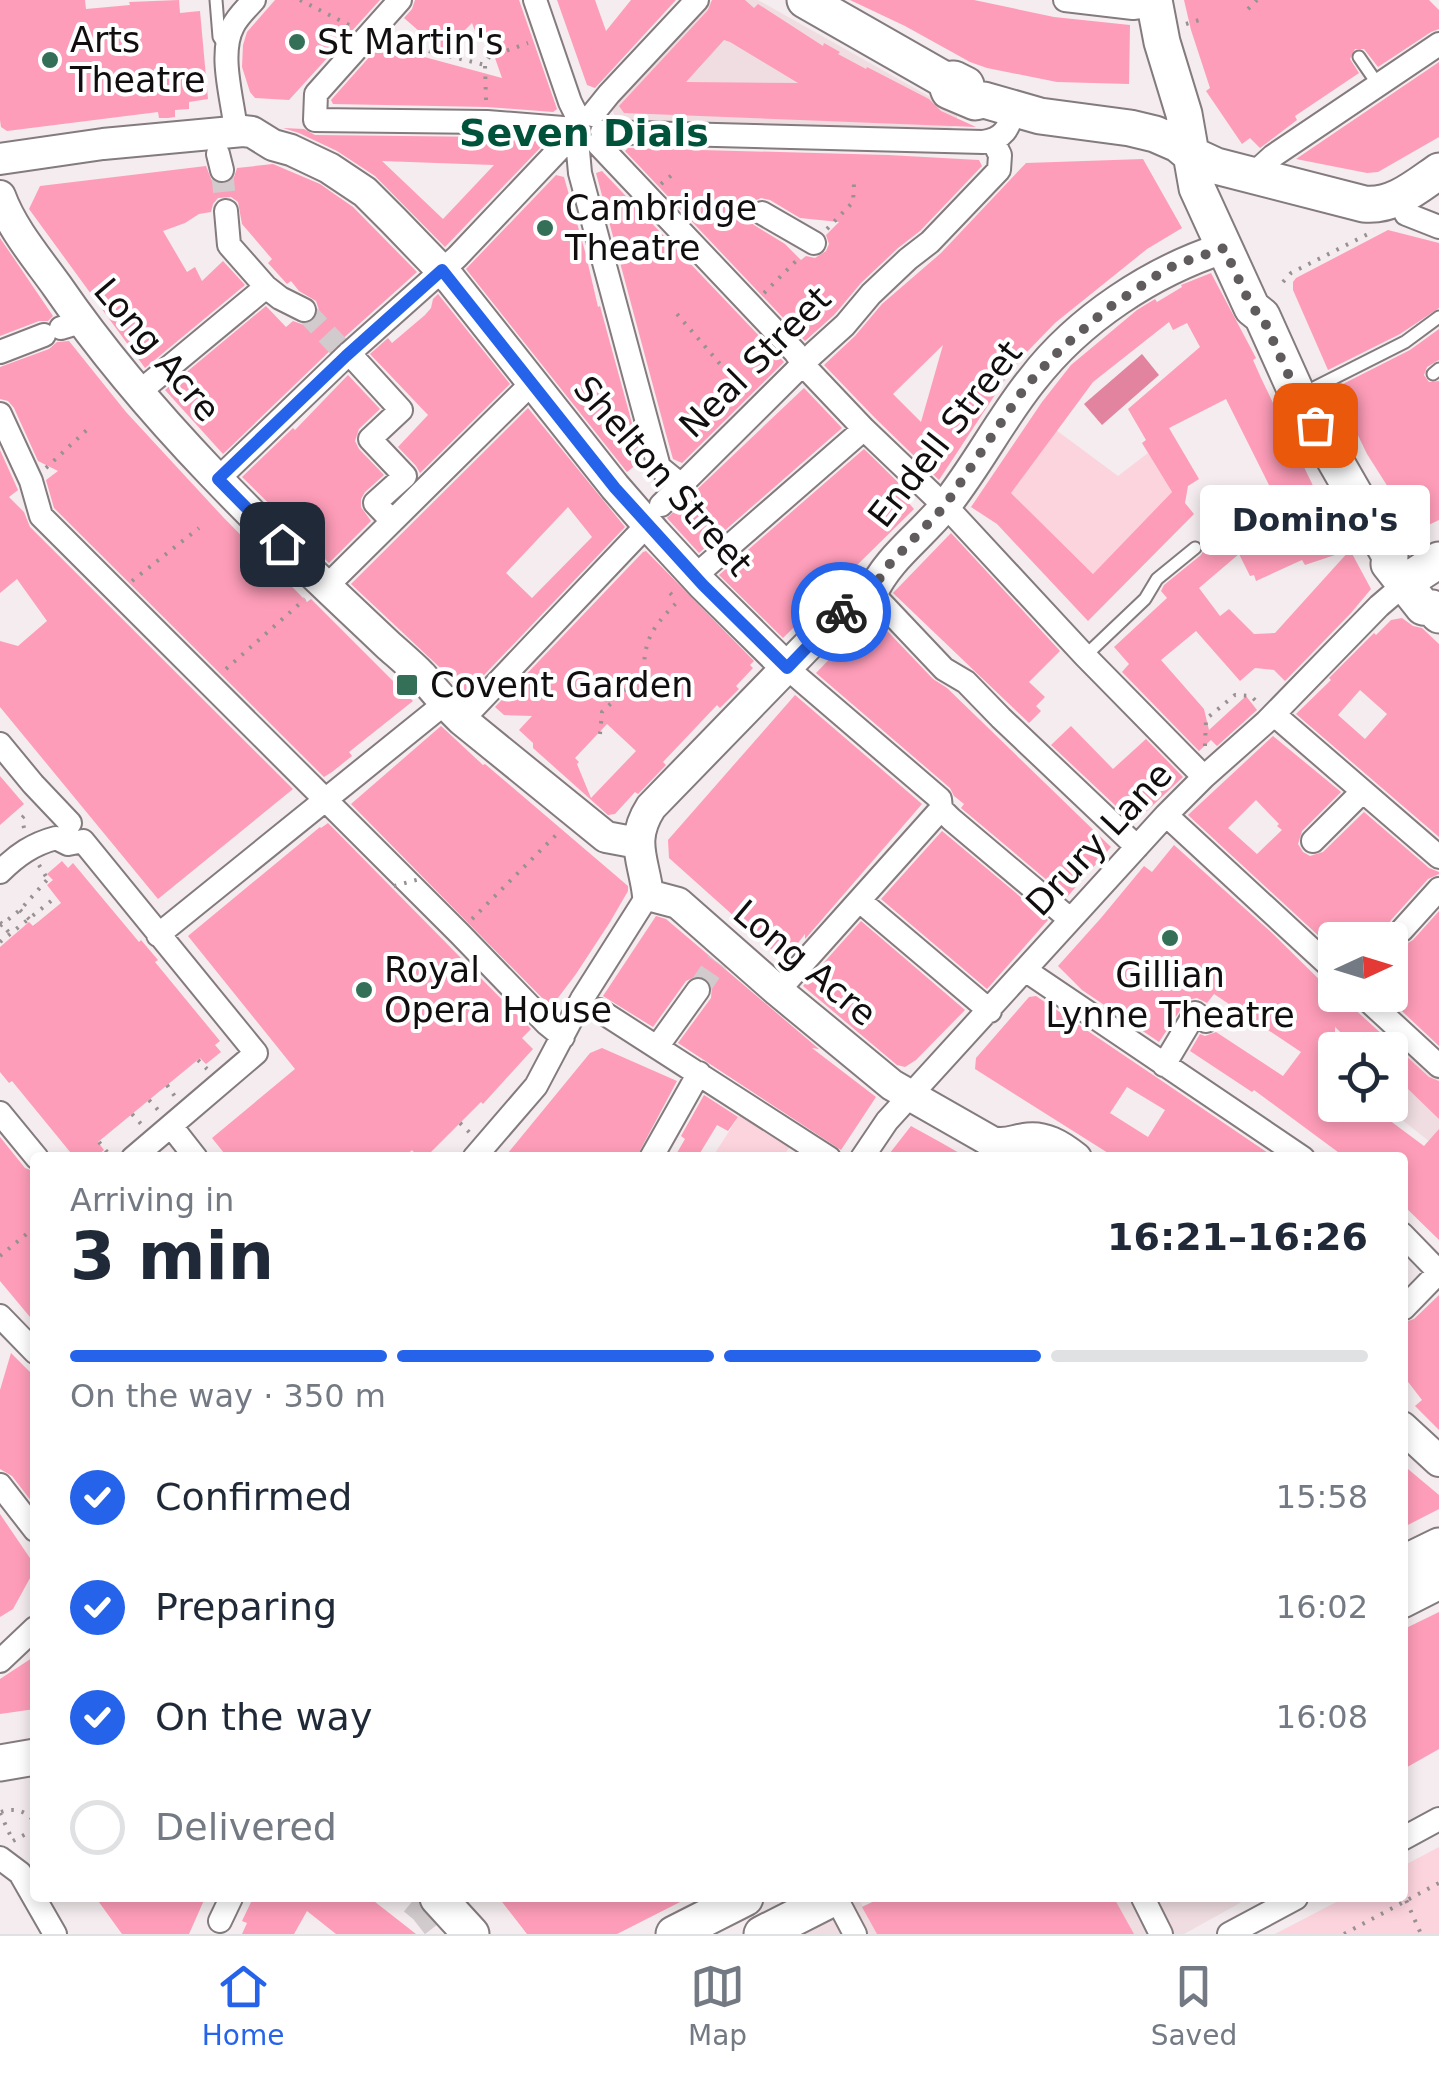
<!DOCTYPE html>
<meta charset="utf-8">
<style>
:root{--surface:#fff;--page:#f2f2f3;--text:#1f2937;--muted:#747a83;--line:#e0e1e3;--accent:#2563eb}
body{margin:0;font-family:"DejaVu Sans",sans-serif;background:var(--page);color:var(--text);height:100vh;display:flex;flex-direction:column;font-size:38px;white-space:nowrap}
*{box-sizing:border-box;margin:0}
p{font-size:32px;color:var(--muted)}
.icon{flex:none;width:55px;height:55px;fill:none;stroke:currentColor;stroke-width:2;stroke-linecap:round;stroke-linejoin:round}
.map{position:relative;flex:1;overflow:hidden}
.side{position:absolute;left:30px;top:1152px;width:1378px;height:750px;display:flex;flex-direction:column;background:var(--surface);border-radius:10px;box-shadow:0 5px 15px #0003}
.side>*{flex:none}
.needle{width:65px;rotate:86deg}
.tools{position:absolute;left:1318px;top:922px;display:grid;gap:20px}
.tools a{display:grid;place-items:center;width:90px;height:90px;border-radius:10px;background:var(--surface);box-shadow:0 5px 15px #0003;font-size:50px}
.pin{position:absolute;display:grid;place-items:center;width:85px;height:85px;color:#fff;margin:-42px;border-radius:20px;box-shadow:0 5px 15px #0006}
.courier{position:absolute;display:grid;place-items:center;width:100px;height:100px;margin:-50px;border:8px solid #2563eb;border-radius:50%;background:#fff;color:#222;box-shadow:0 2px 12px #0007}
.bubble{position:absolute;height:70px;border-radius:10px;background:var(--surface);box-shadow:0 5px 15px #0003;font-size:32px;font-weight:700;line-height:70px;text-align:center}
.summary em{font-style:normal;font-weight:700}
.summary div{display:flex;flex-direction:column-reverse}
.summary{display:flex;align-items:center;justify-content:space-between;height:170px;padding:0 40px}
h1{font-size:65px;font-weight:700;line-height:75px}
.bar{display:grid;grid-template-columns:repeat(4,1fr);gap:15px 10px;align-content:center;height:120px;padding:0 40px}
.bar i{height:12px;border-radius:8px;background:var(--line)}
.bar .selected{background:var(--accent)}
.bar p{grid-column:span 4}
ol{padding:0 40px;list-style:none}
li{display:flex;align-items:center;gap:30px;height:110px}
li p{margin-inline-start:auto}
li .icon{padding:10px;border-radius:50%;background:var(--accent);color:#fff;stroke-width:4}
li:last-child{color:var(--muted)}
li i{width:55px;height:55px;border:5px solid var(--line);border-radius:50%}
.tab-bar{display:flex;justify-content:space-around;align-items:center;height:140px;border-top:2px solid var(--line);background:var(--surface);font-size:28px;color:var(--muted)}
.tab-bar a{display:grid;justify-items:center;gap:5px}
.tab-bar .selected{color:var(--accent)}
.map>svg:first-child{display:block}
.built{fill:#efdde1}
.green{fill:#fcd4de}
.water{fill:#e284a0}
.building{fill:#fe9db9;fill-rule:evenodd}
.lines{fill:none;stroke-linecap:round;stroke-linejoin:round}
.street-tunnel{stroke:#d2cbcd;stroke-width:22;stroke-dasharray:22 11;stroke-linecap:butt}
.primary-tunnel{stroke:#d2cbcd;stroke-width:35;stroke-dasharray:35 18;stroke-linecap:butt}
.lane-casing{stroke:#837b7d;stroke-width:15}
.street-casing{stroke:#837b7d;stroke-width:26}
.secondary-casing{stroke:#837b7d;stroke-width:34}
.primary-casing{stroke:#837b7d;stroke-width:39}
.path{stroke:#979192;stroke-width:4;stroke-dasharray:2.5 8;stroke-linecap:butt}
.lane{stroke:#fff;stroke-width:11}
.street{stroke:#fff;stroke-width:22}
.secondary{stroke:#fff;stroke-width:30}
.primary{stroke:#fff;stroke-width:35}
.path-bridge{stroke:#979192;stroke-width:4;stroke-dasharray:2.5 8;stroke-linecap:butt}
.done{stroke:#605c5d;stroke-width:10;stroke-dasharray:0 18}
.route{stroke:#2563eb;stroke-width:12}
.poi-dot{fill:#346f58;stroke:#fff;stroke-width:4}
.labels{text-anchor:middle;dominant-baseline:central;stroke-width:8;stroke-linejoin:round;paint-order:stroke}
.poi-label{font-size:35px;fill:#110e0f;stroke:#fff;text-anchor:start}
.street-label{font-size:35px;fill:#110e0f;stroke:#fff}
.neighbourhood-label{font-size:38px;font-weight:bold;fill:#01523a;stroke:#fff}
</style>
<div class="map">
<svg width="1439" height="1934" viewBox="0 0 1439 1934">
<rect width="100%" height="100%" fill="#f4ecee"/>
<!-- built -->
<path class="built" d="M712,0h46l199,112v13l-11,5 -327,-8 -9,-15z
M1402,1041l37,36v72l-52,-41 3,-3v-52z
M845,1898h12l6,8 18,-8h368l-65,36h-386z"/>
<!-- green -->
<path class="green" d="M1056,430l62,46 30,-23 24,39 -79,82 -82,-81z
M742,1111l50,32 -9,14 -71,1z
M1439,1847v87h-164l69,-36h58l1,-32z"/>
<!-- water -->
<path class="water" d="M1142,354l17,21 -57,50 -18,-21z"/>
<!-- building -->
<path class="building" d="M0,0h85l1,9 44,-4 -1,-3 50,-2 1,13 20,-2 8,88 -19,3v7l-14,1v7l-7,1h-9l-1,-6 -151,19 -6,-4 -1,-7z
M275,0h105l-91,100 -34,-2 -5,-6 -8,-25 1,-22 4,-13z
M415,0h104l38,109 -4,3 -66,-5 -154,-3 -2,-4 49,-55 122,33 -14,-40 -9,3 -7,-18 -29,29 -39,-34 8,-9z
M557,0h38l11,31 25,-31h45l-81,88 -8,-3z
M712,0h33l9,8 4,-4 65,42 1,-3 16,9 -2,2 28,15 1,-2 62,32 12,12 35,16 -352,-14 -5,-7 89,-96zM724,40l6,2 68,41 -112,-1z
M850,0h124l80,17 76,8 -1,59 -72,-2 -70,-14 -17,-6 -65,-36z
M1184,0h245l10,10v19l-8,3 -53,35 -14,-18h-9l-5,10 9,14 -64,43 2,4 -37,28 -10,-10 -8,6 -36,-53 4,-3 -19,-58z
M1439,62v75l-61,35 -11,1 -71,-14z
M283,128l21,1 11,6 176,2 49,4 2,5 -97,101 -70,-71 -38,-25 -38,-18zM382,161l55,2 57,2 -51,54z
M628,148l260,7 91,5 3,6 -62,65 -22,17 -37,35 -27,32 -29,26 -180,-190zM761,198l9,2 30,18 39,4 -13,13 3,9 -3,7 -11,7 -9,-2 -5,4 -16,-16 -31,-19 -5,-5v-14l5,-5z
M1143,159l39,69 -35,21 -92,74 -30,31 -17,21 -69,105 -64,-62 -51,-53 31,-29 27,-32 59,-51 85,-90zM943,345l-22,77 -28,-28z
M273,164l47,20 33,23 64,65 -79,71 -115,111 -58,-64 101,-84 20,21 7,-6 11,4 7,-2 6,-5 2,-8 -3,-9 -17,-10 -8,-10 -4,3 -19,-21 4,-4 -30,-35 -4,-22 -7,-5 -13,1 -5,6 -2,8 -12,2 -14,9 -22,8 24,41 8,-5 7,14 21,-20 22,24 -100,83 -116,-159 11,-23 166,-20 6,15 13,4 8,-5 4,-12z
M602,171l182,191 -102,101 -9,-4 -7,-25 -70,-261z
M556,175l8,2 22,78 12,52 2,-1 42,154 -15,12 -161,-203z
M1388,230l51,13v65l-39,26 -72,36 -35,-80v-8l3,-4z
M0,238l53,78 -5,5h-9l-39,15z
M1211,273l45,85 -3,2 8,18 57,118 4,-2 14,25 -2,1 37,69 -20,24 -66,68 -11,-11 -19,-2 -15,13 -44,-50 -35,29 43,49 5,21 37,-34 11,14 -40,36 -6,-6 -12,11 -77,-79 7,-8 -15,-17 53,-49 -6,-7 3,-6 37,-30 3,-5 4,4 23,-21 -7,-17 46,-29 -44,-88 -57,29 30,51 -11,7 -3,17 9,11 -106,107 -91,-97 -26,-17 71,-105 29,-37 66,-55 18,-11 2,3 25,-15 -1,-2zM1169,322l4,8 14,-7 13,24 -72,62 18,31 -4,3 30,49 -79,82 -82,-81 82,-111zM1350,550l-75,83 -21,1 -25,-25 -9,7 -21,-28 40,-34 11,22 4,-1 2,6 46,-21 3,5z
M438,294l72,90 -90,89 -4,-7 -18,-19 30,-32 -58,-61 18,-16 4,5 33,-28 6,-7 2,-9z
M1439,329v31l-12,7 -3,8 5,7 10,-1v139l-23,11 -49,-77 -32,-66 75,-38z
M69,341l57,71 97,105 84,85 4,-3 102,102 -64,51 3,4 -20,16 -8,5 -270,-269 -8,-28 12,-9 -20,-10 -24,-53 -6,-7 -8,-2v-32l49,-18 8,-7z
M348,375l32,34 -21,20 -4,12 4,8 25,26 -19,17 -4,7v8l10,14 -42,42 -87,-86 51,-49 2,2z
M804,388l38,40 -143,125 -32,-35z
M528,408l97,119 -158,166 -116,-109zM568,507l24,30 -60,61 -26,-25z
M864,449l48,47 -5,5 7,8 -131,129 -64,-63z
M0,450l18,40 -9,7 15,15 6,15 263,262 -135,110 -158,-192v-66l18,5 29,-25 -30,-42 -17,14z
M951,533l109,118 -31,31 16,15 -9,9 5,5 -12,12 -136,-130z
M646,551l108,110 -4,4 3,3 -17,18 3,3 -19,19 -3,-3 -54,57 3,3 -28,29 -3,-2 -20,22 -7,1 -75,-67v-5l-14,-13 13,-14 -28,-1 -9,-8 148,-155zM607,724l29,27 -45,47 -14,-34 2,-2 -4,-4z
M872,615l61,64 14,9 164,159 -44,50 -106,-89 3,-4 -10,-8 -4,-8 -134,-115z
M1402,618l11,8 9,2 17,16v193l-143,-123 35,-34 -2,-2 45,-45 2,2 15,-15zM1360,690l27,24 -22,25 -27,-24z
M795,695l127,109 -117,135v-5l-21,27 -115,-103 -1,-18z
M441,726l42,39 2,-1 143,122v5l-18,31 -34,52 -25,33 -200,-203z
M1071,726l42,43 33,-30 37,38 -49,46 -83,-78z
M1273,736l68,56 -39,39 -4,13 5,8 7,4 13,-4 41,-40 65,56 10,4v2l-11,5 -37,41 -4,8 1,8 5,6 13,2 7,-4 26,-29v135l-50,-47 1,-59h-55v11l-147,-136zM1256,800l23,24 -2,2 5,4 -25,24 -29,-26z
M0,776l24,28 -24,21z
M328,823l203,206 -9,9 11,11 -50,55 -2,-2 -56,56h-6l-7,-8 -9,8h-175l-16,-20 83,-69 -107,-133 132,-109 1,1z
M942,831l106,89 -61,69 -106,-90z
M1174,845l99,89 62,61h4l90,82 10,4v38l-33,-32 -16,18v-55h-31l-24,-23v78h55l-9,9 43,32 15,-17v111l-37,-36v-46h-56l-92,-68 -2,2 -62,-41 10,-17 5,2 11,-4 67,44 18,-24 -87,-58 -7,9 -10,-5 -10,2 -28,42 -77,-52 -24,-24 43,-48 43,-52 8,6z
M62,861l6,7 5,-5 66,79 2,-2 17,20 -3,2 65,79 -5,4 6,7 -15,12 -6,-6 -102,84 6,8 -10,8h-19l-63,-77 -3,2 -9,-11v-125l29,-25 4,4 28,-23 -14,-18 6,-5 -6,-6z
M656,916l10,3 153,130 -7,-1 64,49 -35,53 -163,-107 33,-45 1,-13 -6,-8 -7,-2 -13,6 -33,46 -50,-31z
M861,921l104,89 -49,50 -11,7 -8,-2 -94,-79z
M1036,996l120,81 112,76 -3,5h-149l-141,-89 1,-11 53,-61zM1127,1087l38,23 -17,27 -38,-24z
M602,1048l75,33 -41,77h-132l86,-105z
M704,1095l34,22 -10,14 -11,-6 -20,33h-23l11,-19 -4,-3z
M911,1126l29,16 28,16h-82z
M0,1137l25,31 10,4v151l-35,-42z
M1439,1295v135l-24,-24 7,-6 -20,-26v-51l12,-4z
M11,1353l24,24v129l-23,-30 -12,-7v-79z
M1402,1464l37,31v14l-37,19z
M0,1514l34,50 1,5 -22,40 -13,8z
M1439,1612v137l-37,21v-140z
M35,1656v53l-35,5v-35z
M96,1898h109l-16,36h-67z
M253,1898h117l46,36h-80l-29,-23 -13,23h-52l5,-11 -5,-2z
M499,1898h189l-71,36h-90z
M881,1898h233l20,36h-257l-15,-27z"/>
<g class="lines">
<!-- street-tunnel -->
<path class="street-tunnel" d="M222,170l4,41
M304,310l35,37
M698,990l19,-28"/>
<!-- primary-tunnel -->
<path class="primary-tunnel" d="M415,1898l11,9 21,27"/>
<!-- lane casing -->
<g class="lane-casing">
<path id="lane" d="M216,0l3,37 4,6
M1359,57l20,29
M1433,374l6,-5
M1304,393l101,-51 34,-25
M1085,656l60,-57 12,-20 38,-31"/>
</g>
<!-- street casing -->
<g class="street-casing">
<path id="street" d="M400,0l-84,94 -1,26 172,2 76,6
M535,0l35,102 6,12
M1065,0l68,8 22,-3
M592,115l17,-21 88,-94
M236,131c-3,-31 -18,-77 -3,-105 5,-10 14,-18 21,-26
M602,132l381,10c21,-3 26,-14 31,-33
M598,144l197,208 13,18 56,59 92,88 129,139 119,121
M578,151l2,22 79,294 22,18
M218,154l4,16
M1258,177l4,-11 11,-10 166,-112
M226,211l3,34 37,42 14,11 24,12
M762,213l52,30
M1406,214l33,13
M61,328l20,-6
M0,352l44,-17
M349,353l52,57 -31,29 35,37 -30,27 17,18
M138,393l128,-106
M0,414l31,67 10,35 418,417 88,91 16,13
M218,479l128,-123 111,-99 109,-115
M661,505l153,-152 31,-28 26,-31 37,-35 22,-17 69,-72 1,-15 -7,-14
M695,576l169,-147
M326,587l207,-205
M872,593l72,76 22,13 35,36 136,129
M787,668l153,131 1,10 10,10 114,96
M1277,717l162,140
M462,720l186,-196
M0,744l33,40 37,39
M1166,815l169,156
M1313,841l49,-49
M0,872c17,-17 33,-28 56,-34l12,6 15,-3 173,212 -123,105
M860,901l130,110
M1402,930l37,-41
M158,935l286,-231
M1025,970l278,188
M778,991l163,-182
M1362,995l77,71
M599,1010l230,148
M657,1047l41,-57
M1164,1065l31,-52 11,8
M0,1113l37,45
M171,1126l25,32
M474,1158l62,-72 46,-87 66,-104
M651,1158l48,-85
M862,1158l25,-37 279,-306 38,-38 62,-55 113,-116 34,-29
M1402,1234l37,38
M1404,1308l35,-36
M0,1316l35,36
M0,1485l35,45
M0,1661l35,-33
M1402,1839l37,-20
M0,1858l20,15 35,61
M836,1898l19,36
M1143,1898l18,36
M220,1921l11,-23
M1229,1934l67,-36"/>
</g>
<!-- secondary casing -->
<g class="secondary-casing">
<path id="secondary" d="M0,159l103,-15 140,-13 9,1 21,13 18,5 38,18 36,24 29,29 57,59 164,207 40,46 48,52 84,83
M0,196c12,33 37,62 57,90 92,134 212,247 330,358 11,10 23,20 34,31 14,16 26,31 41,45l144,117 32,6
M1076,1158c-15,-12 -32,-23 -52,-19 -12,2 -19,6 -32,3l-100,-57 -114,-94 -100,-88 -30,-8c-4,-35 -19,-54 3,-88l203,-209 10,-5h8c16,-35 49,-57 73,-87 32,-40 55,-86 87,-126 47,-61 120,-109 192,-132
M1402,1427l37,34"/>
</g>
<!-- primary casing -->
<g class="primary-casing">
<path id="primary" d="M805,0l140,80 9,-1 12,6
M1154,0l8,42 22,72 13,74 55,120 10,8 36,80 92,160 -1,8 34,43 9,1 7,7
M945,80l4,11 26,11 9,-2 56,16 90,12 25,6 23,10 12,10 26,12 148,38c29,3 52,-17 75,-33
M1413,577l26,-17
M1402,1564l37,-18
M1402,1600l37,-19
M0,1763l35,-6
M438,1898l33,36
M674,1934l71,-36
M762,1934l71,-36"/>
</g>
<!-- path -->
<path class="path" d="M300,0l51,26
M1248,9l9,-9
M1186,24l20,-6
M388,41l97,24
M486,100l-1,-35 4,-8 39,-14
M661,184l12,-10
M827,229l26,-27 1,-18
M1283,282l8,-9 83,-42
M764,293l36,-36
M677,314l50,58
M46,468l44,-41
M132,581l67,-53
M670,593l6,6
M226,669l79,-70
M644,670c0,-36 14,-48 37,-72
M600,734l2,-22 32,-31
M1205,746l1,-27 29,-24 16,1 7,7
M24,828l-2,-10 7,-7
M39,865l11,18
M20,910l15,15
M472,919l89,-89
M0,922l12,14
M0,926l20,-16 27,-30
M0,942l56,-45
M198,1060l9,9
M167,1085l9,13
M149,1100l10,11
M132,1114l10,11
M460,1123l10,10
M99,1142l13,16
M80,1157l1,1
M60,1158l8,-7
M0,1256l35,-29
M1,1812c14,-5 26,-1 34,11
M0,1813l13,28
M13,1841l22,-12
M1402,1891l19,43
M1344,1934l95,-51"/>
<!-- lane -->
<use href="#lane" class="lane"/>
<!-- street -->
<use href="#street" class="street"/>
<!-- secondary -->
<use href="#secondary" class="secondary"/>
<!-- primary -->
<use href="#primary" class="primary"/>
<!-- path-bridge -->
<path class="path-bridge" d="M394,886l26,-7"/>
</g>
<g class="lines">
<!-- done -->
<path class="done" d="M841,612c10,-10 16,-19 31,-19l12,-23 60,-63 75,-111 16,-20 27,-28 45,-39 49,-33 19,-11 49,-17 28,60 10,8 36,80 17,29"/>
<!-- route -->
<path class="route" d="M282,544l-64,-65 128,-123 96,-86 173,218 88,97 84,83 54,-56"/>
</g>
<!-- markers -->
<g class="poi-dot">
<circle cx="297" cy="42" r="10"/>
<circle cx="50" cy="60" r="10"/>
<circle cx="545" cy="228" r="10"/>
<rect x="395" y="673" width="24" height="24" rx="5"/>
<circle cx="1170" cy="938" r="10"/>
<circle cx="364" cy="990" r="10"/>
</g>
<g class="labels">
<!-- poi labels -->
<g class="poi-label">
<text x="70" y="40">Arts<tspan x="70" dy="40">Theatre</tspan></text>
<text x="317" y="42">St Martin's</text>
<text x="565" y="208">Cambridge<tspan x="565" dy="40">Theatre</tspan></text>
<text x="430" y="685">Covent Garden</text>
<text x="384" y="970">Royal<tspan x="384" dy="40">Opera House</tspan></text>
<text x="1170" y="975" text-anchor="middle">Gillian<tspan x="1170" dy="40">Lynne Theatre</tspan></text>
</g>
<!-- street labels -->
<g class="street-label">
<text transform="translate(157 350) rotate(50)">Long Acre</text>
<text transform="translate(755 362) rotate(-45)">Neal Street</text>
<text transform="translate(945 434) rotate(-52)">Endell Street</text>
<text transform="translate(663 476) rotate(49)">Shelton Street</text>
<text transform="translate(1099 839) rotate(-47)">Drury Lane</text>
<text transform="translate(805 963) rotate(40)">Long Acre</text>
</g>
<!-- neighbourhood labels -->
<g class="neighbourhood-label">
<text x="584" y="133">Seven Dials</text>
</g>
</g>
</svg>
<div class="tools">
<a><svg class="needle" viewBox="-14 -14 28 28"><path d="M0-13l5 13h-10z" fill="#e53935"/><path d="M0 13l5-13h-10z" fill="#747a83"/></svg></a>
<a><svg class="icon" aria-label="locate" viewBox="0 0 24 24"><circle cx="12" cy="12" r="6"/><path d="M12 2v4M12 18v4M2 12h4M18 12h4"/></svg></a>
</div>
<div class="pin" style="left:1315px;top:425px;background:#ea580c"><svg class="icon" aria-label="bag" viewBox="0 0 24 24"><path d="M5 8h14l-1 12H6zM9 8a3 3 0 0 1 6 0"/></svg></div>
<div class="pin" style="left:282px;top:544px;background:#1f2937"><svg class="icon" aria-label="home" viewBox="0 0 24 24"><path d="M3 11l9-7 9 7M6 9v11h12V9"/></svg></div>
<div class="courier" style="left:841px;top:612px"><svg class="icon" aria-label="bike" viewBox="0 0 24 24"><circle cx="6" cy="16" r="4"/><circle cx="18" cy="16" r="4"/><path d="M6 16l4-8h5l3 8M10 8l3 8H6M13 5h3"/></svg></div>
<div class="bubble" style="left:1200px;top:485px;width:230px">Domino's</div>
<section class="side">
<div class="summary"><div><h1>3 min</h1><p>Arriving in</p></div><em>16:21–16:26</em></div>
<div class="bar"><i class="selected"></i><i class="selected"></i><i class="selected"></i><i></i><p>On the way · 350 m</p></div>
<ol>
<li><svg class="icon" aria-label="check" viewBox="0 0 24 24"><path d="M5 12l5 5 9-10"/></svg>Confirmed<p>15:58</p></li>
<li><svg class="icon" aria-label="check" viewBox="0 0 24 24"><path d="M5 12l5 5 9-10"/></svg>Preparing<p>16:02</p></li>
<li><svg class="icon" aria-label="check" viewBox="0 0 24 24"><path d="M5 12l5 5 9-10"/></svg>On the way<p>16:08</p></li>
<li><i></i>Delivered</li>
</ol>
</section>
</div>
<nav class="tab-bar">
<a class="selected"><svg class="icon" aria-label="home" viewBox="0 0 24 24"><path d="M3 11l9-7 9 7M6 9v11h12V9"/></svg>Home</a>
<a><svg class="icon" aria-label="map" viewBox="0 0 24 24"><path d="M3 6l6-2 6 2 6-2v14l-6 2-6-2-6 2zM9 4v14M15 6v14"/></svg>Map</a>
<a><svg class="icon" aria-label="saved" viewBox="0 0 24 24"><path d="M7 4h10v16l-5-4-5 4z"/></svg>Saved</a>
</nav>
